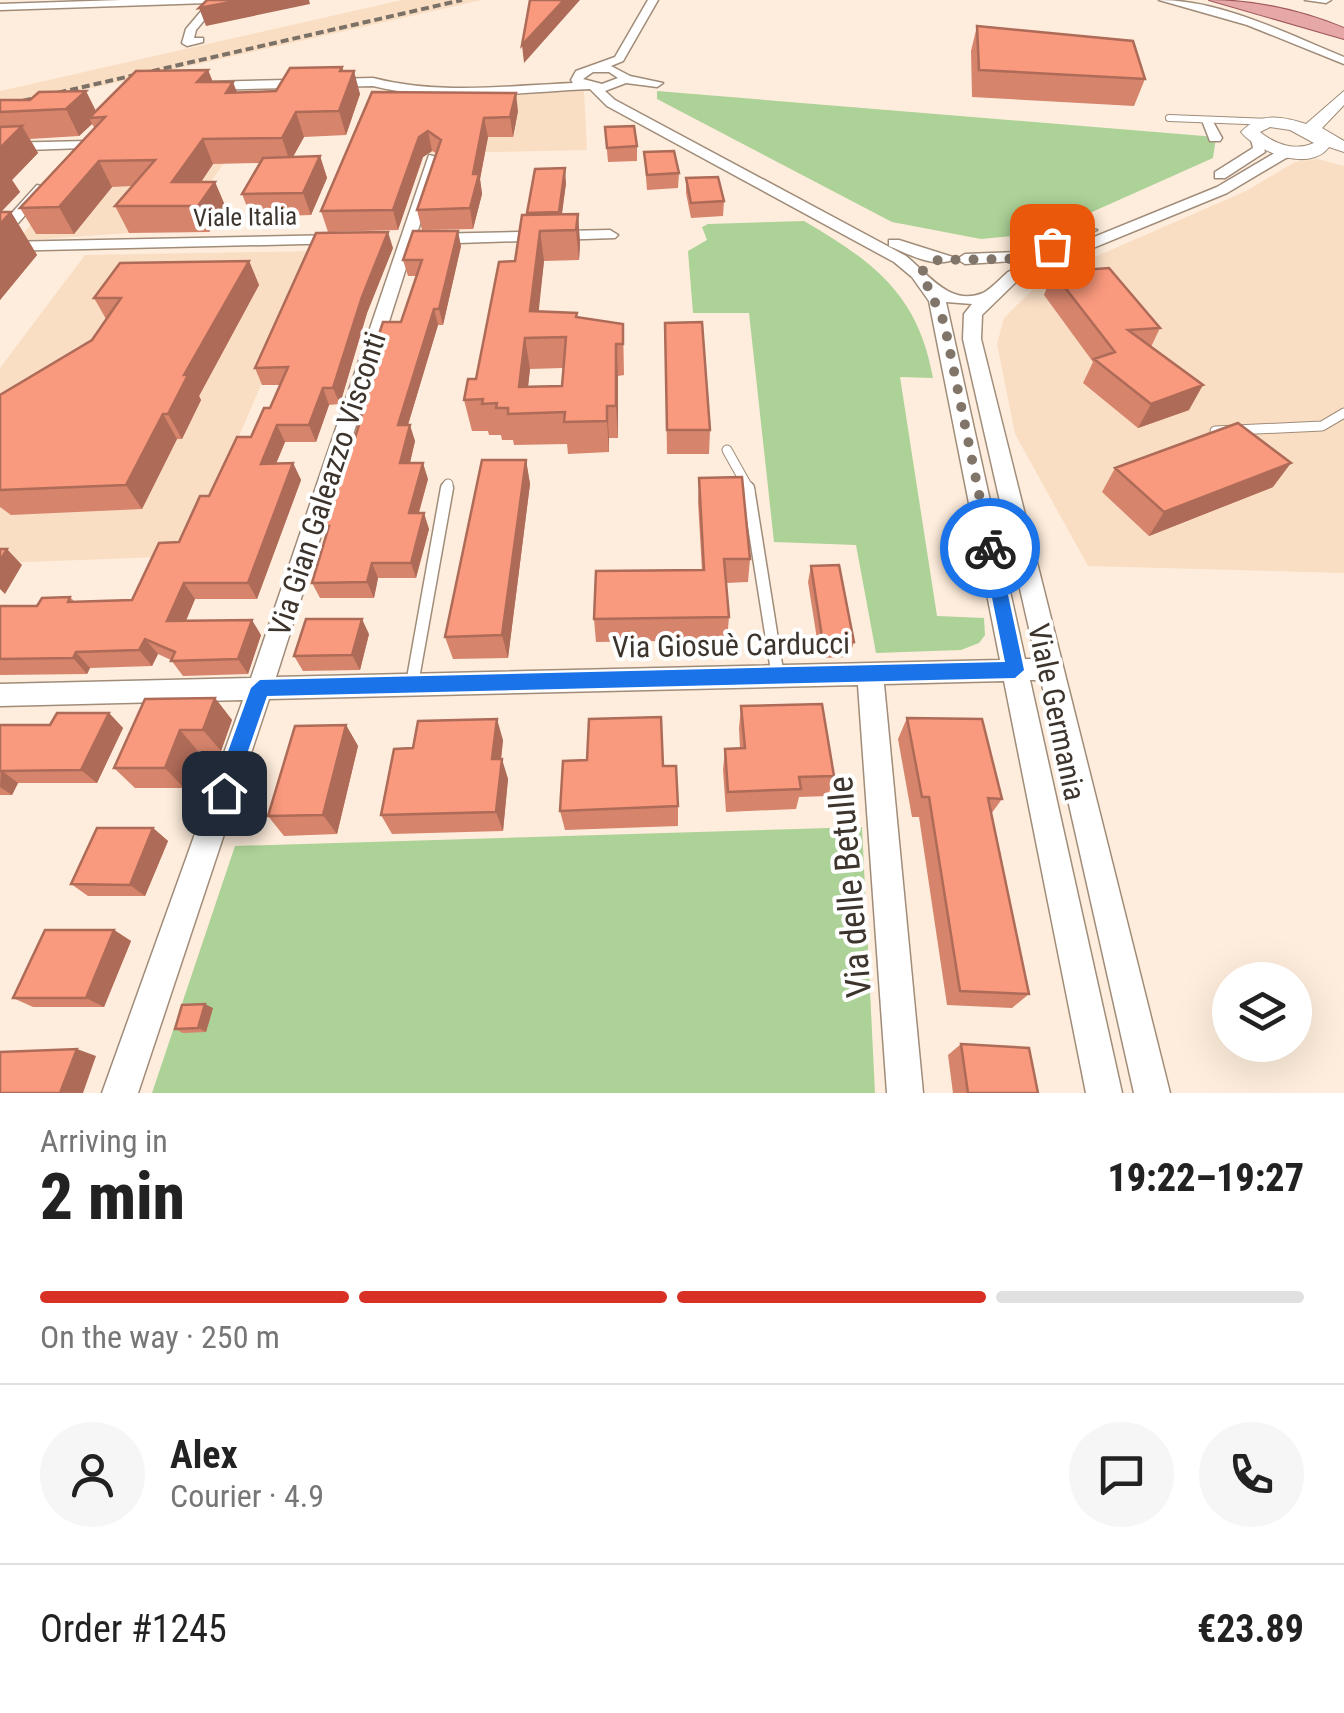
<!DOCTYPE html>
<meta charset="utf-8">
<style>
:root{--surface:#fff;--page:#f6f6f6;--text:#222;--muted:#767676;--line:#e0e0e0;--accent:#d93025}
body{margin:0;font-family:"Roboto Condensed",sans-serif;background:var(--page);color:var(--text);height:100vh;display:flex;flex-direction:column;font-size:38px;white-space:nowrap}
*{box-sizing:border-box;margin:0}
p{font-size:32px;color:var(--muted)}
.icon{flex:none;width:55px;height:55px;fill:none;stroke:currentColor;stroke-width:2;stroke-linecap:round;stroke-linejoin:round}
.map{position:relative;height:1093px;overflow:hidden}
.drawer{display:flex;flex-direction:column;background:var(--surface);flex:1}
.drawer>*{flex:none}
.fabs{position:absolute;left:1212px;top:962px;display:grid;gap:20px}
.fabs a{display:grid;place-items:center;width:100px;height:100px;border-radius:50%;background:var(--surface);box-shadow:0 10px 40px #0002;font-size:50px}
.pin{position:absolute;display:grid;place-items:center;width:85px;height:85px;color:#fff;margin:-42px;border-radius:20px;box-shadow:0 5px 15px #0006}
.courier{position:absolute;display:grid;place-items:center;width:100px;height:100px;margin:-50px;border:8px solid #1a73e8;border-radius:50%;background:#fff;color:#222;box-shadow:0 2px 12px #0007}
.overview em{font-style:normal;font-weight:800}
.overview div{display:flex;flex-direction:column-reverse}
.overview{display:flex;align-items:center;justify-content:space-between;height:170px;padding:0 40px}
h1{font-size:65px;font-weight:800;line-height:75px}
.bar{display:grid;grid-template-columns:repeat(4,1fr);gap:15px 10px;align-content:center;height:120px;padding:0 40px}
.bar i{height:12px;border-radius:8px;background:var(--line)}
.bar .selected{background:var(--accent)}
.bar p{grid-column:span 4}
.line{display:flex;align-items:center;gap:25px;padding:0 40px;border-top:2px solid var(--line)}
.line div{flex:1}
.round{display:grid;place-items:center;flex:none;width:105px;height:105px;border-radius:52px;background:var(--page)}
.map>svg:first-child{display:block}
.built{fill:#f9dec4}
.green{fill:#acd297}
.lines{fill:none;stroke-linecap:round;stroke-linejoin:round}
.service-far2-casing{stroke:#a08c79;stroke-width:8}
.service-far1-casing{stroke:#a08c79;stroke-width:11}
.service-casing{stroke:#a08c79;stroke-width:15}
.minor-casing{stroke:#a08c79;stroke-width:3}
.tertiary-casing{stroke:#a08c79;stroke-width:2}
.primary-casing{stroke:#a05956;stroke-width:2}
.service-far2{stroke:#fff;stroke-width:6}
.service-far1{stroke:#fff;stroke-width:9}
.service{stroke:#fff;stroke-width:12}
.minor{fill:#fff;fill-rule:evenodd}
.tertiary{fill:#fff;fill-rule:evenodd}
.primary{fill:#e6a7a7;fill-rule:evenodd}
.rail{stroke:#7c7166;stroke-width:4;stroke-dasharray:8 4;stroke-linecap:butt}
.wall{fill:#d6846c;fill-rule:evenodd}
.shaded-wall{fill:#ae6b58}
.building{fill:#f9997d;stroke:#ae6b58;stroke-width:2.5;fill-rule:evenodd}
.route{fill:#1a73e8}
.done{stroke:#81756a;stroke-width:10;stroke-dasharray:0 18}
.labels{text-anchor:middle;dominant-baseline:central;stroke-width:8;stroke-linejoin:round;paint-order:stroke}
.far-street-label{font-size:25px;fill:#3d352d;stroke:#fff}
.street-label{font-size:30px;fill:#3d352d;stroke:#fff}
.near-street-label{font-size:35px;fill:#3d352d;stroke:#fff}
</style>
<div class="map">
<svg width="1344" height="1093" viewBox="0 0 1344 1093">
<rect width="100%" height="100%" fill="#feeddc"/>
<!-- built -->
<path class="built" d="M402,0h80l-482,109v-18z
M584,91l3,59 -234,5 21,-59z
M237,144l-35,51h-47l-26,38 -112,8 80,-95z
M1318,159l26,7v407l-256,-7 -73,-132 -18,-90 7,-26 32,-32 38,-20 172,-75 49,-29z
M318,251l-130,305 -188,7v-195l85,-113z"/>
<!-- green -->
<path class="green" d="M657,91l559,46 -3,21 -168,75 -64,6 -89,-17 -235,-123z
M804,221c70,41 114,73 129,157l-33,-1 37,239 47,2 1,17 -6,8 -18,7 -85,3 -20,-108 -82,-3 -25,-229h-56l-5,-62 19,-11 -5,-13 6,-3z
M862,827l13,266h-723l83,-247z"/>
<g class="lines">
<!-- service-far2 casing -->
<g class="service-far2-casing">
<path id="service-far2" d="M1169,118l102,4"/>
</g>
<!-- service-far1 casing -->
<g class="service-far1-casing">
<path id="service-far1" d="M1215,431l107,-5 22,-13
M727,450l23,41
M447,491l1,-7"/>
</g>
<!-- service casing -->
<g class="service-casing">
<path id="service" d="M748,488l30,189
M412,684l35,-196"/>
</g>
<!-- minor casing -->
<g class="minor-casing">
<path id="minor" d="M121,0h100l-25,30 -2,8h9v4l-16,4 -5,-3 4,-14 22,-26 -208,7v-6z
M648,0h10l-35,61 -12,5 19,10 33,7 -6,4 -31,-4 -21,8 10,9 291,156c21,17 44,51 77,37 8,-4 18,-15 25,-21l209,-85 61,-36 23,-3 7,4 -22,6 -59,35 -207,85 -38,37 -1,24 189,754h-36l-93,-413h-11l92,413h-36l-82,-412 -120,3 39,409h-36l-29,-408 -589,14 -131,394h-36l141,-393 -243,6v-22l251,-6 178,-523 12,3 -165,519 724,-17 -71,-359 -17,-24 -18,-15 -287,-156 -17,-17c-72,3 -146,15 -217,-3l-167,4 -6,-4 6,-4 167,-4c66,17 133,8 200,5l-2,-3 5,-9 39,-14zM593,72h16l9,6 -16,6 -19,-5zM946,302l26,2 -8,10 -1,25 73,320h-11z
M1159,0c63,0 128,34 185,57v7l-97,-39z
M1305,0h26l-5,3z
M1201,118h10l11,20 -2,3h-10z
M1250,135h10l5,17 -40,26h-10v-6l38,-24z
M88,141v6l-5,1 -83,3v-8z
M37,185l12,3 -44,50 -5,2v-14z
M1084,227l13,3 -68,30 -64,4 -8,-5 8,-5 56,-2z
M610,230l8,5 -3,3 -187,6 -8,-5 8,-5z
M341,235l8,5 -3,3 -346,8v-8l4,-1z
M889,240h10l57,18c-19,12 -48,-4 -67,-12z"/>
</g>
<!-- tertiary casing -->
<g class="tertiary-casing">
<path id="tertiary" d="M1344,91v14l-22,23 22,13v11l-15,-5c-19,26 -72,5 -88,-15 19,-20 41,-16 65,-8zM1270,127l20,3 24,13c-18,8 -38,2 -54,-11z"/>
</g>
<!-- primary casing -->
<g class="primary-casing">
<path id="primary" d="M1209,0c45,0 93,11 135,28v11z"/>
</g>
<!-- service-far2 -->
<use href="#service-far2" class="service-far2"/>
<!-- service-far1 -->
<use href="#service-far1" class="service-far1"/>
<!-- service -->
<use href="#service" class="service"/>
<!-- minor -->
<use href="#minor" class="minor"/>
<!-- tertiary -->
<use href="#tertiary" class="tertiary"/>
<!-- primary -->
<use href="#primary" class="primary"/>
<!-- rail -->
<path class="rail" d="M0,106l462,-106"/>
</g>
<!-- wall -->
<path class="wall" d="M977,26l168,53 -11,27 -162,-9 -1,-46z
M342,67l1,4 17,23 -14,41 -42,2 -11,20 27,-1 7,22 -16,37 -60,2 -9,-23 18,-31 -47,1 -12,18h14l11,26 -17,24 -80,1 -14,-27 17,-20 -20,1 -38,47h-38l-16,-26 75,-79 -3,-5 -13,12 -49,3 8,14 -26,27 8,12 -19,20h10l26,43 -37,45v-200l96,11 112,-41 5,12 24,10 39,-1z
M372,92l146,19 -5,26h-25l-8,42 2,15 -9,35 -51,1 -5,-20 19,-57 -4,-2 -9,6 -25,73 -70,2 -7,-21z
M605,127l32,19v15l-29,1z
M644,152l35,21 -1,15 -31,2z
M686,178l38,23 -1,15 -32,2 -5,-25z
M566,183l-4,31h16l2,30 -1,16 -35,1 -6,50 85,13 1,51 -6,1v62h-9v14l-41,2 -1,-10 -53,1 -1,-5h-11l-1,-5h-12l-1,-4h-16l-8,-31 12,-21 39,-118 12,-48zM563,368l-1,18 -34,1 2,-18z
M461,246l-18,79h-5l-30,100 7,16 -5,22 18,16 -9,34 10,16 -13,49h-38l-4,20h-54l-8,-15 14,-47 -4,-10 29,-75 15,-50 -5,-13 40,-66 16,-46h-9l-5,-16z
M393,248l-26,65 -27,91 -11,1 -13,37h-31l-9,22 17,-1 8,17 -44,119h-62l-9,22 75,14 -13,39 -65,2 -12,-16 -13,-6 -6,12 -62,2 -3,6 -87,1v-69h37l33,-9 5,5 57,-2 47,-58 91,-134 10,-23h-18l-7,-17z
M249,261l10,24 -60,111 2,4 -19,39h-5l-35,70 -131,6 -11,-8v-112l92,-55 14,-21 -12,-21z
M1053,272l107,56 -9,19 38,63 -51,18 -55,-45 10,-21 -49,-67z
M665,323l45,107 -1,24h-42z
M526,460l4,24 -22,174 -55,1 -8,-22z
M1115,468l158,19 -124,49 -47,-44z
M699,478l51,81 -2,23 -22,1 3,34 -2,23 -131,2 -2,-23 108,-49 -4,-68z
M811,566l43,76 -5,15 -29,1 -12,-76z
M369,634l-9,36 -57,1 -9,-15z
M215,698l17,22 -11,31h-23l-14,37h-49l-21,-20z
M741,706l93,70 -6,20 -29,1 -3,12 -70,3 -3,-42 2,-21 15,-1 -1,-20z
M109,713l14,15 -26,55h-79l-6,12h-12v-70h50z
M907,718l95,81 -11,15 38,180 -17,14 -65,-3 -28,-188h-7l-14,-78z
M346,725l12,21 -21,88 -53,2 -16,-20z
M503,740l-2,19 7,20 -5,52 -111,3 -11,-19 32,-67z
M587,760l76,6 15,40v20l-113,4 -5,-19z
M153,828l15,13 -23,55h-57l-17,-12z
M114,930l17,11 -27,66h-71l-20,-9z
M213,1008l-7,24 -23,1 -8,-4z
M961,1044l77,49h-85l-5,-38z"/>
<!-- shaded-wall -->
<path class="shaded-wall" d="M241,0h68l1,4 -104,22 -7,-18z
M564,0h16l-56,63 -2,-18z
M342,67l6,20 6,-16 6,23 -14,41 -7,-24 1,-40z
M208,70l9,23 -20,-11z
M233,82l9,23 -16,-12z
M86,91l13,26 -10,1 3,6 -13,12 -13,-27z
M516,93l2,18 -5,26 -3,-20z
M296,112l8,25 -14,25 -8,-24z
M484,118l4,19 -8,42 2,15 -9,35 -3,-21 3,-34z
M22,126l16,27 -26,27 8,12 -20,21v-65z
M428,131l4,20 -9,6 -25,73 -5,-20 26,-73z
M203,139l10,25 -28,42 -13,-24z
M320,156l7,22 -16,37 -8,-22z
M99,161l13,26 -38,47 -15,-27z
M565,168l1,15 -6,44 -1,-15z
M215,182l11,26 -17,24 -11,-26z
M11,212l26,43 -37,45v-76z
M578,214l2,30 -1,16 -3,-30z
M458,231l3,15 -18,79 -4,-16z
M540,231l4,30 -8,76 -6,-26z
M388,232l5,16 -26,65 -27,91 -7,-16 29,-91z
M249,261l10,24 -60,111 2,4 -19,39 -14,-25 16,-39z
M434,309l4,16 -35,116 -5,-16z
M525,338l5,31 -5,44 -6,-26z
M616,344l2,32v62l-2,-32z
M1203,385l-14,25 -51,18 13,-24z
M323,388l6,17 -13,37 -7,-17z
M607,406l2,32v14l-2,-31z
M163,414l14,25 -35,70 -16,-24z
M277,425l8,17 -16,38 -8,-16z
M410,425l5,16 -9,38 -6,-16z
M526,460l4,24 -22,174 -6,-23z
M293,463l8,17 -44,119 -9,-16z
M423,463l5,16 -14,50 -5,-16z
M1291,463l-18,24 -124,49 15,-24z
M424,513l5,16 -13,49 -5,-15z
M7,549l15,16 -17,29 -5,-5v-28z
M372,563l6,15 -4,20 -7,-16z
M184,583l11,16 -16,38 -12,-16z
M362,619l7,15 -9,36 -8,-15z
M252,620l9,15 -13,39 -10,-15z
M145,639l13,15 -6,12 -13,-16z
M76,652l14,16 -3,6 -14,-16z
M215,698l17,22 -11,31 -18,-21z
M109,713l14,15 -26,55 -16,-13z
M497,719l6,21 -4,39 -7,-20z
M346,725l12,21 -21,88 -14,-19z
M180,730l18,21 -14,37 -19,-20z
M502,759l6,20 -5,52 -7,-19z
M1,770l17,13 -6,12 -12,-8z
M153,828l15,13 -23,55 -15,-11z
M114,930l17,11 -27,66 -18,-9z
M205,1004l8,4 -7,24 -8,-4z
M77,1049l19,7 -13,37h-23z"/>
<!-- building -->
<path class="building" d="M207,0h34l-42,8z
M530,0h34l-42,45z
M977,26l156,15 12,38 -166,-9z
M342,67l-2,4h14l-15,40 -43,1 -14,26 -79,1 -31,43h43l-17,24h-83l40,-46 -56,1 -40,46 -39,1 85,-91 -16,1 47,-47 72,-1 -11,12h36l-7,11 50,-2 14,-23z
M86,91l-20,18 -66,3v-12h30l9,-8z
M372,92l144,1 -6,24 -26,1 -11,56h6l-9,34 -53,2 24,-70 -13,-9 -9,6 -26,73 -72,1z
M22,126l-22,22v-21z
M634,126l3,20 -30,2 -2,-21z
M674,151l5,22 -32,2 -3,-23z
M320,156l-17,37 -61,1 21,-36z
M565,168l-6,44 -32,1 8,-44z
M718,177l6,24 -33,2 -5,-25z
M0,212h11l-11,12z
M578,214l-2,16 -36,1 -10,80 47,2 -1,4 47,7v20h-7v62h-9v15l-43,1 1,-10 -57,2v-6h-12l1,-5 -15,1 1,-5 -19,1 4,-21h8l23,-117 16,-1 7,-46zM566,337l-4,49 -43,1 6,-49z
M413,231h45l-19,78h-5l-36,116h12l-10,38h23l-14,50h15l-13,50h-39l-5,19 -55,1 17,-57h-7l29,-75 19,-63h-9l22,-66h18l21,-62h-19z
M388,232l-26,65 -29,91h-10l-14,37h-32l-16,39 32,-1 -45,120h-64l-17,38 85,-1 -14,39 -67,2 4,-9 -30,-13 -6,11 -63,2 -3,6 -73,1v-53h37l5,-8 28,-1 -2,5 64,-2 27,-57 20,-1 21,-46h9l28,-59h14l13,-29h6l18,-41 -33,1 61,-135z
M249,261l-65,114h4l-20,39h-5l-37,71 -126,5v-95l92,-55 29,-42h-27l26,-35z
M1109,268l51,60 -32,2 75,55 -52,19 -57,-45 21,-7 -62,-80z
M702,322l8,108h-43l-2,-107z
M1238,423l53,40 -127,49 -49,-44z
M482,460h44l-24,175 -57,2z
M742,477l8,82h-26l5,58 -135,2 2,-48 108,-1 -5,-92z
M0,549h7l-7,12z
M839,565l15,77 -31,1 -12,-77z
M306,619h56l-10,36 -58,1z
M215,698l-12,32h-23l-15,38h-51l31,-69z
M822,704l12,72 -35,1 2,12 -73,3 -3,-43 20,-1 -4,-42z
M57,713h52l-28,57 -81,1v-46h50z
M661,717l2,49h13l2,40 -118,5 3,-50 24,-1 2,-41z
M907,718l75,1 20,80 -14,-1 41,196 -69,-3 -31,-194h-7z
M497,719l-5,40h10l-6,53 -115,3 13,-66 19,-1 5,-27z
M346,725l-23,90 -55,1 27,-90z
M97,828h56l-23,57 -59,-1z
M45,930h69l-28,68h-73z
M205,1004l-7,24 -23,1 7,-24z
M961,1044l68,4 9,45h-70z
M77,1049l-17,44h-60v-41z"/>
<!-- route -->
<path class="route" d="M990,542l8,6 26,122 -9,8 -748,18 -36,104h-15l-3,-7 38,-105 9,-8 745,-18 -23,-114z"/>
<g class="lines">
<!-- done -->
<path class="done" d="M990,548l-46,-226 -23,-50 17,-12 71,-1 43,-13"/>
</g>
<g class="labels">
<!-- far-street labels -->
<g class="far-street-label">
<text transform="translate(245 217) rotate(-1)">Viale Italia</text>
</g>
<!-- street labels -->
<g class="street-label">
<text transform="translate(327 484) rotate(-72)">Via Gian Galeazzo Visconti</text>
<text transform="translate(731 645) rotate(-1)">Via Giosuè Carducci</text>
<text transform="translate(1057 712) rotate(78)">Viale Germania</text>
</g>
<!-- near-street labels -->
<g class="near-street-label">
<text transform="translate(850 887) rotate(-95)">Via delle Betulle</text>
</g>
</g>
</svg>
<div class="fabs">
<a><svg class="icon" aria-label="layers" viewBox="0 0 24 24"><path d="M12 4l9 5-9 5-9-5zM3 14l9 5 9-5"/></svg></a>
</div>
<div class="pin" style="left:1052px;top:246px;background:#ea580c"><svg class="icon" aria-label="bag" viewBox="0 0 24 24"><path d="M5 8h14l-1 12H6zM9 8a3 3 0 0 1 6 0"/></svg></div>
<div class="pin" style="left:224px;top:793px;background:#1f2937"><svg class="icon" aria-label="home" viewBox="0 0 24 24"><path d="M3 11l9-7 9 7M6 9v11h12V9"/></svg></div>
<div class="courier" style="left:990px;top:548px"><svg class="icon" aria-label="bike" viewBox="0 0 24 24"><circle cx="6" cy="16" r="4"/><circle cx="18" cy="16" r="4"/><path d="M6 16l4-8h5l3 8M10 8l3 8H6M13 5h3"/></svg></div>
</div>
<section class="drawer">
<div class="overview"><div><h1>2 min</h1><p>Arriving in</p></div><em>19:22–19:27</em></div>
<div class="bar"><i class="selected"></i><i class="selected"></i><i class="selected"></i><i></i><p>On the way · 250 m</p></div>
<div class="line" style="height:180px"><a class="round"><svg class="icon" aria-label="person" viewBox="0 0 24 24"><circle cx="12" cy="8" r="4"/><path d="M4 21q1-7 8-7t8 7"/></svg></a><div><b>Alex</b><p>Courier · 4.9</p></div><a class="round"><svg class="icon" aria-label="chat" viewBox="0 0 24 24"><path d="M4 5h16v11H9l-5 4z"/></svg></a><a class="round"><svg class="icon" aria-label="phone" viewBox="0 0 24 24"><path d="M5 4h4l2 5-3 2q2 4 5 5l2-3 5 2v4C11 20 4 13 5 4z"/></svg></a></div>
<div class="line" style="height:130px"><div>Order #1245</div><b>€23.89</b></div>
</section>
